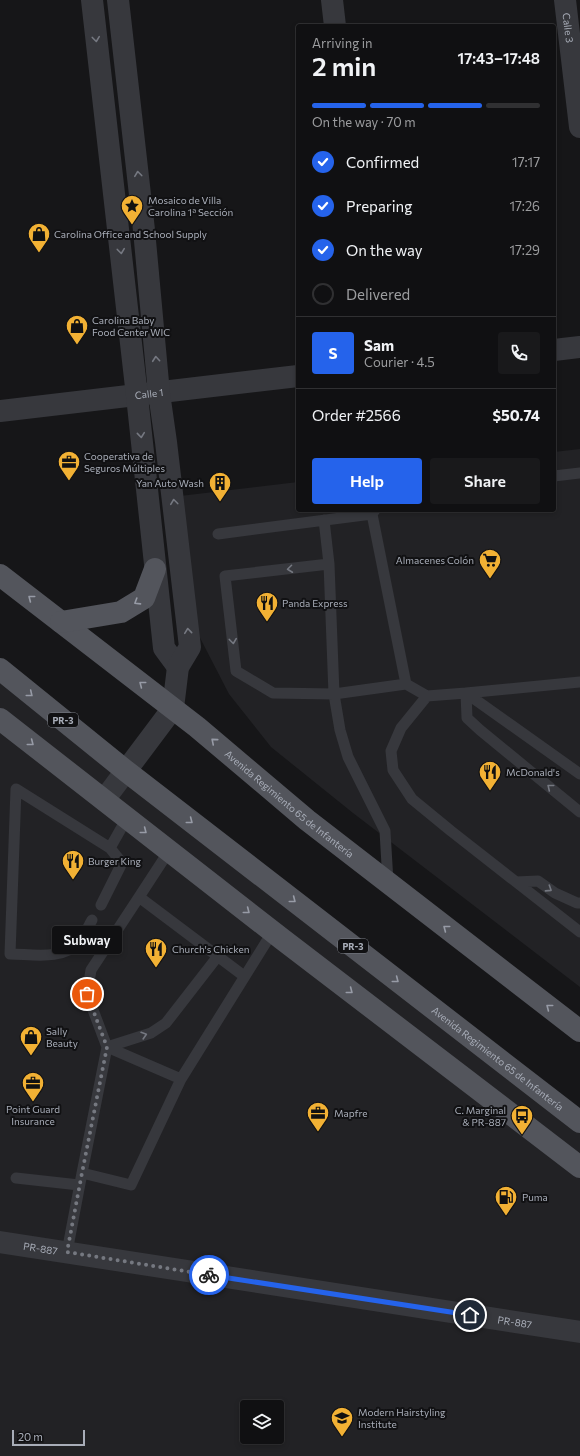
<!DOCTYPE html>
<meta charset="utf-8">
<style>
:root{--surface:#101012;--page:#19191b;--text:#f1f3f6;--muted:#9c9d9f;--line:#303032;--accent:#2563eb}
body{margin:0;font-family:Commissioner,sans-serif;background:var(--page);color:var(--text);height:100vh;display:flex;flex-direction:column;font-size:15px;white-space:nowrap}
*{box-sizing:border-box;margin:0}
p{font-size:13px;color:var(--muted)}
.icon{flex:none;width:22px;height:22px;fill:none;stroke:currentColor;stroke-width:2;stroke-linecap:round;stroke-linejoin:round}
.map{position:relative;flex:1;overflow:hidden}
.side{position:absolute;left:296px;top:24px;width:260px;height:488px;display:flex;flex-direction:column;background:var(--surface);border-radius:4px;box-shadow:0 2px 6px #0003,0 0 0 1px var(--line)}
.side>*{flex:none}
.tools{position:absolute;left:240px;top:1400px;display:grid;gap:8px}
.tools a{display:grid;place-items:center;width:44px;height:44px;border-radius:4px;background:var(--surface);box-shadow:0 2px 6px #0003,0 0 0 1px var(--line);font-size:20px}
.scale{position:absolute;left:12px;bottom:10px;width:73px;box-sizing:border-box;padding-left:4px;border:2px solid #a8adb8;border-top:0;font-size:11px;line-height:14px;white-space:nowrap;color:#a8adb8;-webkit-text-stroke:3px #111113;paint-order:stroke}
.pin{position:absolute;display:grid;place-items:center;width:34px;height:34px;color:#fff;margin:-17px;border:2px solid #fff;border-radius:50%;box-shadow:0 1px 4px #0007}
.courier{position:absolute;display:grid;place-items:center;width:40px;height:40px;margin:-20px;border:3px solid #2563eb;border-radius:50%;background:#fff;color:#222;box-shadow:0 1px 5px #0007}
.bubble{position:absolute;height:28px;border-radius:4px;background:var(--surface);box-shadow:0 2px 6px #0003,0 0 0 1px var(--line);font-size:13px;font-weight:600;line-height:28px;text-align:center}
.head em{font-style:normal;font-weight:600}
.head div{display:flex;flex-direction:column-reverse}
.head{display:flex;align-items:center;justify-content:space-between;height:68px;padding:0 16px}
h1{font-size:26px;font-weight:600;line-height:30px}
.bar{display:grid;grid-template-columns:repeat(4,1fr);gap:6px 4px;align-content:center;height:48px;padding:0 16px}
.bar i{height:5px;border-radius:3px;background:var(--line)}
.bar .selected{background:var(--accent)}
.bar p{grid-column:span 4}
.line{display:flex;align-items:center;gap:10px;padding:0 16px;border-top:1px solid var(--line)}
.line div{flex:1}
.round{display:grid;place-items:center;flex:none;width:42px;height:42px;border-radius:4px;background:var(--page)}
ol{padding:0 16px;list-style:none}
li{display:flex;align-items:center;gap:12px;height:44px}
li p{margin-inline-start:auto}
li .icon{padding:4px;border-radius:50%;background:var(--accent);color:#fff;stroke-width:4}
li:last-child{color:var(--muted)}
li i{width:22px;height:22px;border:2px solid var(--line);border-radius:50%}
.cta{display:flex;gap:8px;margin-top:auto;padding:8px 16px}
.cta a{flex:1;height:46px;border-radius:4px;background:var(--accent);color:#fff;font-size:16px;font-weight:600;line-height:46px;text-align:center}
.cta a+a{background:var(--page);color:var(--text)}
.map>svg:first-child{display:block}
.built{fill:#222225;fill-rule:evenodd}
.lines{fill:none;stroke-linecap:round;stroke-linejoin:round}
.service{stroke:#37383d;stroke-width:11}
.minor{stroke:#37383d;stroke-width:22}
.tertiary{stroke:#37383d;stroke-width:22}
.primary{stroke:#53555c;stroke-width:22}
.oneway{stroke:#757881}
.oneway2{stroke:#979ba6}
.done{stroke:#757880;stroke-width:4;stroke-dasharray:0 7.2}
.route{stroke:#2563eb;stroke-width:5}
.labels{text-anchor:middle;dominant-baseline:central;stroke-width:4;stroke-linejoin:round;paint-order:stroke}
.shield{fill:#111113;stroke:#7b7e86;stroke-width:1}
.shield-label{font-size:9px;font-weight:bold;fill:#a8adb8}
.street-label{font-size:10px;fill:#a8adb8;stroke:#111113}
.poi-label{font-size:10px;fill:#a8adb8;stroke:#111113;text-anchor:start}
</style>
<div class="map">
<svg width="580" height="1456" viewBox="0 0 580 1456">
<rect width="100%" height="100%" fill="#161618"/>
<!-- built -->
<path class="built" d="M580,449v538l-227,-174 -82,-66 -42,-53 -32,-62 -17,-136 118,-14v28h256v-58z
M0,664l580,448v344h-580zM247,1407h30v30h-30z"/>
<g class="lines">
<!-- service -->
<path class="service" d="M554,476l26,-3
M375,510l-3,4 34,170 -72,10 6,36 8,27 37,74 3,51
M324,520l5,44 5,130 -61,-1 -37,-22 -11,-95 104,-12
M218,534l154,-20
M580,682l-114,11 1,25 13,12 100,82
M406,684l21,12 39,-3 114,81
M427,696l-26,32 -10,23 2,19 19,29 39,32 129,101
M516,882l22,-1 17,12 22,10h3
M139,897l30,-46
M101,905l21,-42 -12,-15
M92,920c-4,7 -8,16 -13,22 -16,19 -48,12 -69,12l6,-165 94,59 17,-30
M218,956l-52,67 -15,10 -44,14 -20,-53 4,-24 48,-73 105,79
M181,1079l92,-148
M16,1178l63,7
M67,1252l15,-79 49,12 50,-106 -74,-32 -25,126"/>
<!-- minor -->
<g class="minor">
<path d="M332,0l3,26"/>
<path id="s1" d="M565,0l15,127"/>
<path d="M554,350l26,-3"/>
<path id="s2" d="M0,411l298,-35"/>
</g>
<!-- tertiary -->
<g class="tertiary">
<path d="M92,0l45,396 27,252 14,19"/>
<path d="M104,800l69,-92 5,-41 12,-20 -24,-205 -7,-49 -15,-163 -26,-230"/>
<path id="s3" d="M0,1242l580,90"/>
</g>
<!-- primary -->
<g class="primary">
<path id="s4" d="M0,575l197,152 110,93 273,211"/>
<path d="M61,622l60,-10 23,-14 11,-29"/>
<path id="s5" d="M0,669l126,102 454,351"/>
<path d="M0,719l282,220 298,228"/>
</g>
</g>
<!-- one-way arrows -->
<defs><path id="oneway-chevron" d="M-2-3.5L2.5 0L-2 3.5" fill="none" stroke-width="1.6" stroke-linecap="round" stroke-linejoin="round"/></defs>
<g class="oneway">
<use href="#oneway-chevron" transform="translate(96 39) rotate(83)"/>
<use href="#oneway-chevron" transform="translate(138 174) rotate(-97)"/>
<use href="#oneway-chevron" transform="translate(121 251) rotate(83)"/>
<use href="#oneway-chevron" transform="translate(156 359) rotate(-95)"/>
<use href="#oneway-chevron" transform="translate(141 435) rotate(84)"/>
<use href="#oneway-chevron" transform="translate(174 502) rotate(-97)"/>
<use href="#oneway-chevron" transform="translate(290 569) rotate(173)"/>
<use href="#oneway-chevron" transform="translate(188 631) rotate(-96)"/>
<use href="#oneway-chevron" transform="translate(233 641) rotate(83)"/>
<use href="#oneway-chevron" transform="translate(550 787) rotate(-141)"/>
<use href="#oneway-chevron" transform="translate(549 889) rotate(33)"/>
<use href="#oneway-chevron" transform="translate(144 1035) rotate(-17)"/>
</g>
<g class="oneway2">
<use href="#oneway-chevron" transform="translate(31 598) rotate(-142)"/>
<use href="#oneway-chevron" transform="translate(137 602) rotate(148)"/>
<use href="#oneway-chevron" transform="translate(142 684) rotate(-142)"/>
<use href="#oneway-chevron" transform="translate(30 694) rotate(39)"/>
<use href="#oneway-chevron" transform="translate(214 741) rotate(-140)"/>
<use href="#oneway-chevron" transform="translate(31 743) rotate(38)"/>
<use href="#oneway-chevron" transform="translate(190 821) rotate(38)"/>
<use href="#oneway-chevron" transform="translate(144 831) rotate(38)"/>
<use href="#oneway-chevron" transform="translate(293 900) rotate(38)"/>
<use href="#oneway-chevron" transform="translate(247 911) rotate(38)"/>
<use href="#oneway-chevron" transform="translate(446 928) rotate(-142)"/>
<use href="#oneway-chevron" transform="translate(396 980) rotate(38)"/>
<use href="#oneway-chevron" transform="translate(350 991) rotate(38)"/>
<use href="#oneway-chevron" transform="translate(549 1007) rotate(-142)"/>
</g>
<g class="lines">
<!-- done -->
<path class="done" d="M87,994l20,53 -25,126 -15,79 142,23"/>
<!-- route -->
<path class="route" d="M209,1275l261,40"/>
</g>
<!-- icons -->
<defs>
<g id="sight-pin" transform="scale(1.15)"><path d="M0 17L-7.5 6A9.5 9.5 0 1 1 7.5 6Z" fill="#f2b134" stroke="#111113"/><path d="M0-6L1.8-2.2L6-1.7L2.9 1.2L3.7 5.4L0 3.3L-3.7 5.4L-2.9 1.2L-6-1.7L-1.8-2.2Z" fill="#111"/></g>
<g id="shop-pin" transform="scale(1.15)"><path d="M0 17L-7.5 6A9.5 9.5 0 1 1 7.5 6Z" fill="#f2b134" stroke="#111113"/><path d="M-5-2.5h2.3a2.7 3.5 0 0 1 5.4 0H5L5.5 6h-11ZM-1.5-2.5h3a1.5 2.3 0 0 0-3 0Z" fill="#111"/></g>
<g id="office-pin" transform="scale(1.15)"><path d="M0 17L-7.5 6A9.5 9.5 0 1 1 7.5 6Z" fill="#f2b134" stroke="#111113"/><path d="M-6-3h4V-5.5h4V-3h4V5H-6ZM-1-4.5V-3h2v-1.5ZM-6 0V1H6V0Z" fill="#111"/></g>
<g id="building-pin" transform="scale(1.15)"><path d="M0 17L-7.5 6A9.5 9.5 0 1 1 7.5 6Z" fill="#f2b134" stroke="#111113"/><path d="M-4-6H4V6H1V3H-1V6H-4ZM-2.5-4.3h1.7v1.8h-1.7ZM.8-4.3h1.7v1.8H.8ZM-2.5-1h1.7V.8h-1.7ZM.8-1h1.7V.8H.8Z" fill="#111"/></g>
<g id="supermarket-pin" transform="scale(1.15)"><path d="M0 17L-7.5 6A9.5 9.5 0 1 1 7.5 6Z" fill="#f2b134" stroke="#111113"/><path d="M-6-5.5h2.5l.6 2H6L4.5 2H-2.5L-4.4-4H-6ZM-1.5 3.2a1.3 1.3 0 1 0 .1 0ZM3 3.2a1.3 1.3 0 1 0 .1 0Z" fill="#111"/></g>
<g id="restaurant-pin" transform="scale(1.15)"><path d="M0 17L-7.5 6A9.5 9.5 0 1 1 7.5 6Z" fill="#f2b134" stroke="#111113"/><path d="M-5-6h1v4h1v-4h1v4h1v-4h1v5L-1.5 .5V6h-2V.5L-5-1ZM5-6V6H3V1.5H1.5Q1.5-4 5-6Z" fill="#111"/></g>
<g id="bus-pin" transform="scale(1.15)"><path d="M0 17L-7.5 6A9.5 9.5 0 1 1 7.5 6Z" fill="#f2b134" stroke="#111113"/><path d="M-5-6H5V4H4V6H2V4H-2V6H-4V4H-5ZM-3.5-4V0h7V-4ZM-3.5 1.2v1.5H-2V1.2ZM2 1.2v1.5H3.5V1.2Z" fill="#111"/></g>
<g id="fuel-pin" transform="scale(1.15)"><path d="M0 17L-7.5 6A9.5 9.5 0 1 1 7.5 6Z" fill="#f2b134" stroke="#111113"/><path d="M-5.5-6h7V0h2V4h1.3V-2.5L3-4.5l.8-.8L6-3V5H2.5V1h-1V6h-7ZM-4.2-4.7v3.2H.2V-4.7Z" fill="#111"/></g>
<g id="university-pin" transform="scale(1.15)"><path d="M0 17L-7.5 6A9.5 9.5 0 1 1 7.5 6Z" fill="#f2b134" stroke="#111113"/><path d="M0-5L7-2L0 1L-7-2ZM-4 1L0 2.5L4 1V4Q0 6-4 4Z" fill="#111"/></g>
</defs>
<g fill-rule="evenodd">
<use href="#sight-pin" x="132" y="206"/>
<use href="#shop-pin" x="39" y="234"/>
<use href="#shop-pin" x="77" y="326"/>
<use href="#office-pin" x="69" y="462"/>
<use href="#building-pin" x="220" y="483"/>
<use href="#supermarket-pin" x="490" y="560"/>
<use href="#restaurant-pin" x="267" y="603"/>
<use href="#restaurant-pin" x="490" y="772"/>
<use href="#restaurant-pin" x="73" y="861"/>
<use href="#restaurant-pin" x="156" y="949"/>
<use href="#shop-pin" x="31" y="1037"/>
<use href="#office-pin" x="33" y="1083"/>
<use href="#office-pin" x="318" y="1113"/>
<use href="#bus-pin" x="522" y="1116"/>
<use href="#fuel-pin" x="506" y="1197"/>
<use href="#university-pin" x="342" y="1418"/>
</g>
<g class="labels">
<!-- shield labels -->
<g class="shield">
<rect x="48" y="713" width="30" height="14" rx="3"/>
<rect x="338" y="939" width="30" height="14" rx="3"/>
</g>
<g class="shield-label">
<text x="63" y="720">PR-3</text>
<text x="353" y="946">PR-3</text>
</g>
<!-- street labels -->
<g class="street-label">
<text stroke="none"><textPath href="#s1" startOffset="28">Calle 3</textPath></text>
<text stroke="none"><textPath href="#s2" startOffset="150">Calle 1</textPath></text>
<text stroke="none"><textPath href="#s4" startOffset="369">Avenida Regimiento 65 de Infantería</textPath></text>
<text stroke="none"><textPath href="#s5" startOffset="632">Avenida Regimiento 65 de Infantería</textPath></text>
<text stroke="none"><textPath href="#s3" startOffset="41">PR-887</textPath></text>
<text stroke="none"><textPath href="#s3" startOffset="521">PR-887</textPath></text>
</g>
<!-- poi labels -->
<g class="poi-label">
<text x="148" y="200">Mosaico de Villa<tspan x="148" dy="12">Carolina 1ª Sección</tspan></text>
<text x="54" y="234">Carolina Office and School Supply</text>
<text x="92" y="320">Carolina Baby<tspan x="92" dy="12">Food Center WIC</tspan></text>
<text x="84" y="456">Cooperativa de<tspan x="84" dy="12">Seguros Múltiples</tspan></text>
<text x="204" y="483" text-anchor="end">Yan Auto Wash</text>
<text x="474" y="560" text-anchor="end">Almacenes Colón</text>
<text x="282" y="603">Panda Express</text>
<text x="506" y="772">McDonald's</text>
<text x="88" y="861">Burger King</text>
<text x="172" y="949">Church's Chicken</text>
<text x="46" y="1031">Sally<tspan x="46" dy="12">Beauty</tspan></text>
<text x="33" y="1109" text-anchor="middle">Point Guard<tspan x="33" dy="12">Insurance</tspan></text>
<text x="506" y="1110" text-anchor="end">C. Marginal<tspan x="506" dy="12">&amp; PR-887</tspan></text>
<text x="334" y="1113">Mapfre</text>
<text x="522" y="1197">Puma</text>
<text x="358" y="1412">Modern Hairstyling<tspan x="358" dy="12">Institute</tspan></text>
</g>
</g>
</svg>
<div class="tools">
<a><svg class="icon" aria-label="layers" viewBox="0 0 24 24"><path d="M12 4l9 5-9 5-9-5zM3 14l9 5 9-5"/></svg></a>
</div>
<div class="scale">20 m</div>
<div class="pin" style="left:87px;top:994px;background:#ea580c"><svg class="icon" aria-label="bag" viewBox="0 0 24 24"><path d="M5 8h14l-1 12H6zM9 8a3 3 0 0 1 6 0"/></svg></div>
<div class="pin" style="left:470px;top:1315px;background:#1f2937"><svg class="icon" aria-label="home" viewBox="0 0 24 24"><path d="M3 11l9-7 9 7M6 9v11h12V9"/></svg></div>
<div class="courier" style="left:209px;top:1275px"><svg class="icon" aria-label="bike" viewBox="0 0 24 24"><circle cx="6" cy="16" r="4"/><circle cx="18" cy="16" r="4"/><path d="M6 16l4-8h5l3 8M10 8l3 8H6M13 5h3"/></svg></div>
<div class="bubble" style="left:52px;top:926px;width:70px">Subway</div>
<section class="side">
<div class="head"><div><h1>2 min</h1><p>Arriving in</p></div><em>17:43–17:48</em></div>
<div class="bar"><i class="selected"></i><i class="selected"></i><i class="selected"></i><i></i><p>On the way · 70 m</p></div>
<ol>
<li><svg class="icon" aria-label="check" viewBox="0 0 24 24"><path d="M5 12l5 5 9-10"/></svg>Confirmed<p>17:17</p></li>
<li><svg class="icon" aria-label="check" viewBox="0 0 24 24"><path d="M5 12l5 5 9-10"/></svg>Preparing<p>17:26</p></li>
<li><svg class="icon" aria-label="check" viewBox="0 0 24 24"><path d="M5 12l5 5 9-10"/></svg>On the way<p>17:29</p></li>
<li><i></i>Delivered</li>
</ol>
<div class="line" style="height:72px"><b class="round" style="background:var(--accent);color:#fff">S</b><div><b>Sam</b><p>Courier · 4.5</p></div><a class="round"><svg class="icon" aria-label="phone" viewBox="0 0 24 24"><path d="M5 4h4l2 5-3 2q2 4 5 5l2-3 5 2v4C11 20 4 13 5 4z"/></svg></a></div>
<div class="line" style="height:52px"><div>Order #2566</div><b>$50.74</b></div>
<div class="cta"><a>Help</a><a>Share</a></div>
</section>
</div>
